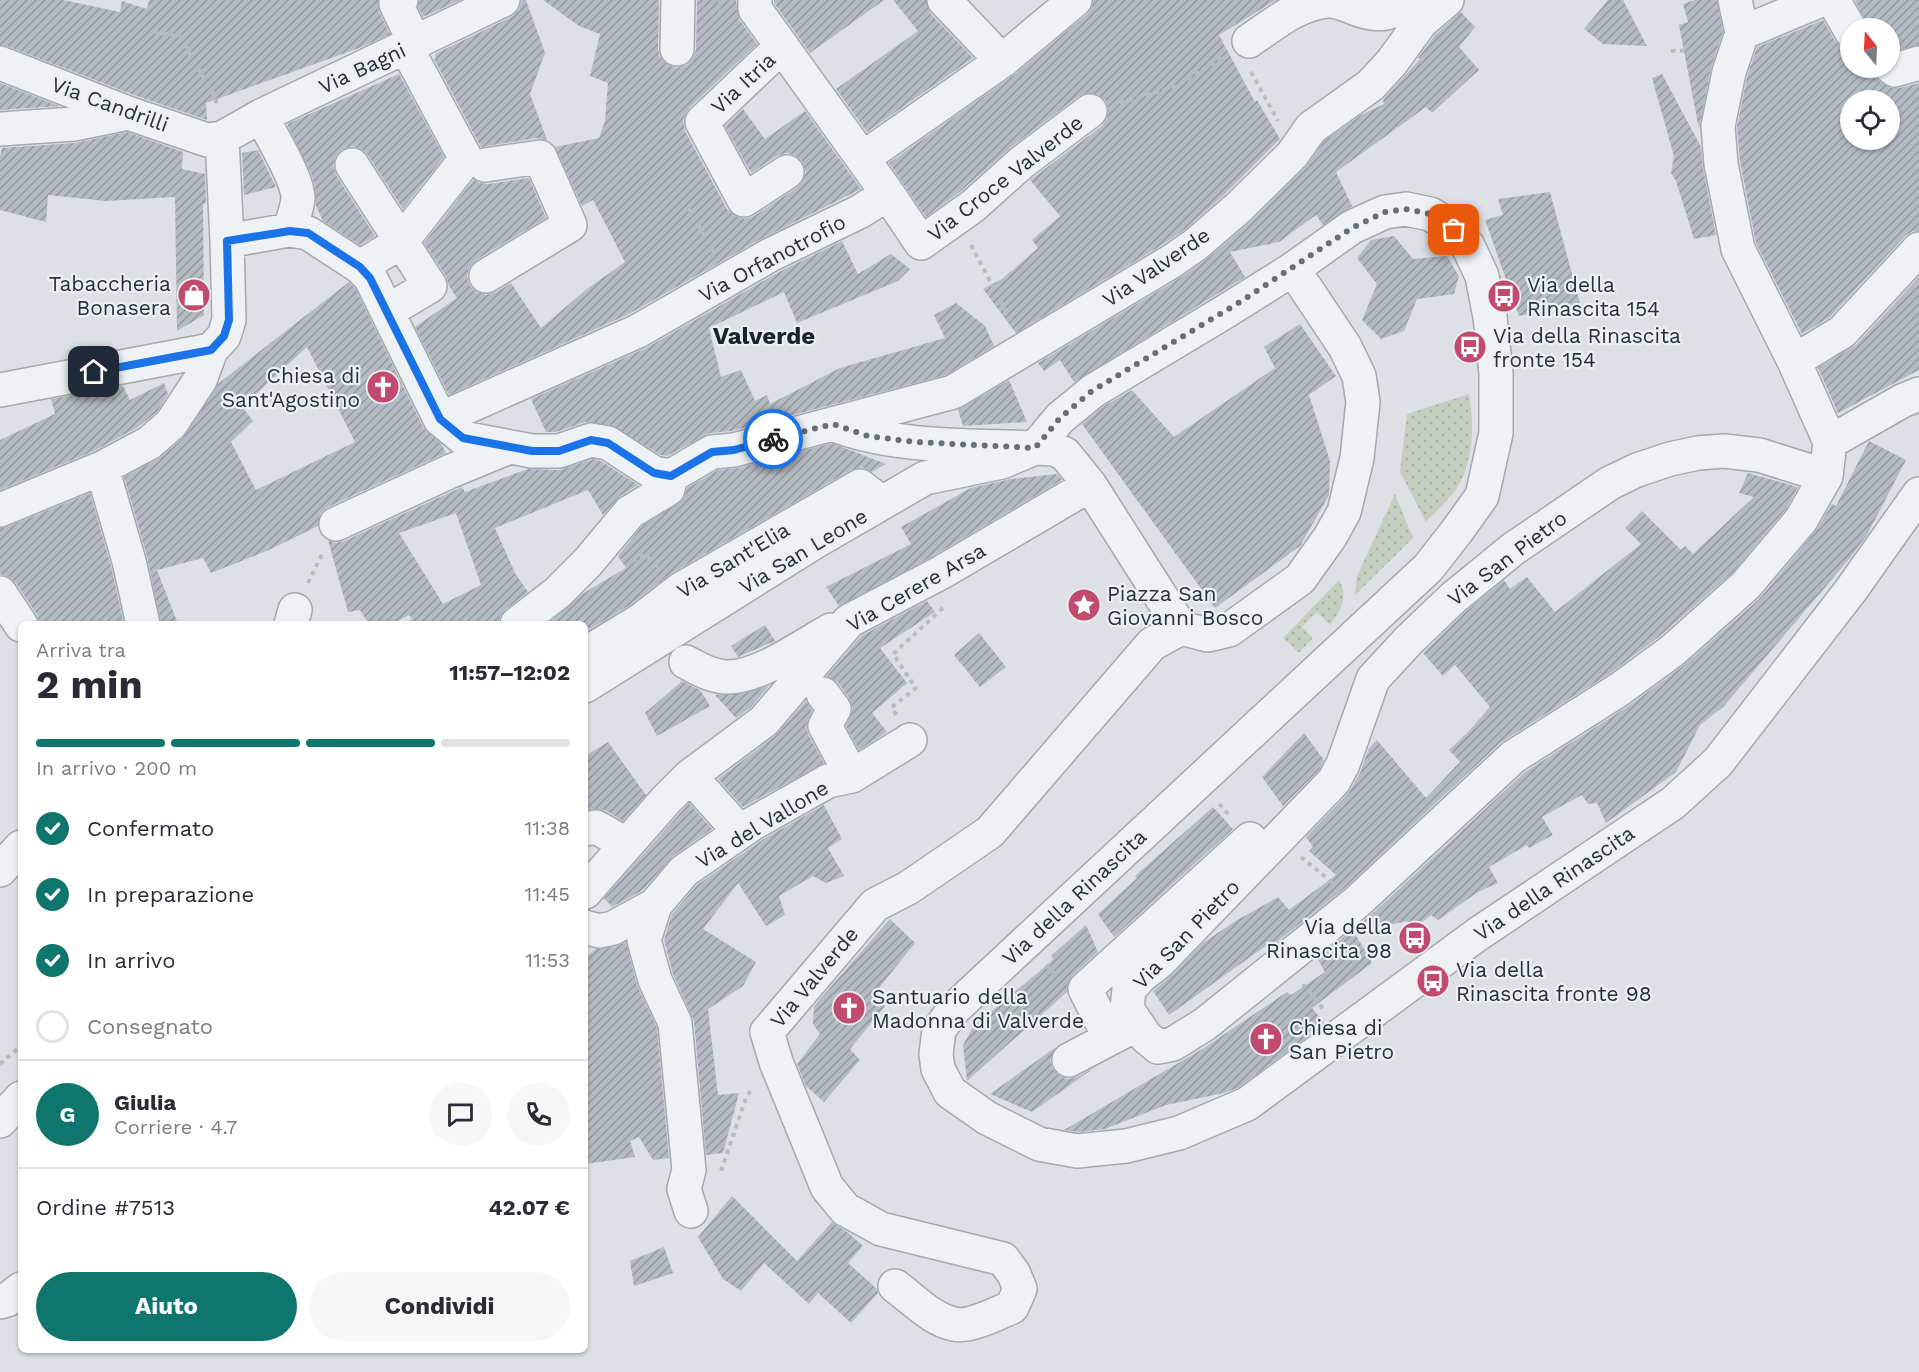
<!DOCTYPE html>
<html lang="it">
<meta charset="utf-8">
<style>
:root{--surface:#fff;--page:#f7f7f7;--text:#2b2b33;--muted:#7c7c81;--line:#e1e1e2;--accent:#0f766e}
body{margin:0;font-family:"Work Sans",sans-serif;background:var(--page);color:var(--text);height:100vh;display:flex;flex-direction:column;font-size:22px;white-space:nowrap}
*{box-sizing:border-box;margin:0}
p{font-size:20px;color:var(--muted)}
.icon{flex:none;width:33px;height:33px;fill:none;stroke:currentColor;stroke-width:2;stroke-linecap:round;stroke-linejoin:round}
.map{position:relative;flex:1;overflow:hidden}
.side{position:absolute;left:18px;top:621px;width:570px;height:732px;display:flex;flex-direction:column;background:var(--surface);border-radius:9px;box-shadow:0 2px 4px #0004}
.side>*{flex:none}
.needle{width:39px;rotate:342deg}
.controls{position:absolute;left:1840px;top:18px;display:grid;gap:12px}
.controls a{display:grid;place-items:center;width:60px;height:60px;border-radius:50%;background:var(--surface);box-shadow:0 2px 4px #0004;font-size:30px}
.pin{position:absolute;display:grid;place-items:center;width:51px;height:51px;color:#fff;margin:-26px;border-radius:12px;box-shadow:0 3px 9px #0006}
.courier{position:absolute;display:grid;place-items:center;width:60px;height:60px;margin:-30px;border:4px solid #1a73e8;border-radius:50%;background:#fff;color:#222;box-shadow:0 2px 8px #0007}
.overview em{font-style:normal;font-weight:700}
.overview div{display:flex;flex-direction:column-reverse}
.overview{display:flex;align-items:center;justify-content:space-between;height:102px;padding:0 18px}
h1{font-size:39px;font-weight:700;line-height:45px}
.bar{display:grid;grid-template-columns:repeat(4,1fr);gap:9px 6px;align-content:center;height:72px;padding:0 18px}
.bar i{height:8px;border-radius:4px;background:var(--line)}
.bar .active{background:var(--accent)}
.bar p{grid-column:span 4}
.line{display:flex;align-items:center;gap:15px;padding:0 18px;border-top:2px solid var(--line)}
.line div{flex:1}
.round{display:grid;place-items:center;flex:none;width:63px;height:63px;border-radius:32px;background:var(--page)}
ol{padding:0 18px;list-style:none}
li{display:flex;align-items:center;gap:18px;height:66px}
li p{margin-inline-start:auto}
li .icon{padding:6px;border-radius:50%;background:var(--accent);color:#fff;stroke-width:4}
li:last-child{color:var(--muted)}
li i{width:33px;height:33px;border:3px solid var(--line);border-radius:50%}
.button{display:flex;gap:12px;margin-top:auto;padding:12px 18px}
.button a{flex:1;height:69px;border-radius:36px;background:var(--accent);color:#fff;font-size:24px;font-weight:700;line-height:69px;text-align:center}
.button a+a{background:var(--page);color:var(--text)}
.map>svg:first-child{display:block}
.park{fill:url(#park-dots)}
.building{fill:url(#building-hatch);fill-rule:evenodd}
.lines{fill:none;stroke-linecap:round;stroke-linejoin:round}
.minor-casing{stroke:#a3a9ae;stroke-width:36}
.path{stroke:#b7bcc0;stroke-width:4;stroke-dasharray:4.5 4.5;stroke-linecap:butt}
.minor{stroke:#eff2f4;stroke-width:33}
.done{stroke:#676f76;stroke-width:6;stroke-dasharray:0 10.8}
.route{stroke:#1a73e8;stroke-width:8}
.labels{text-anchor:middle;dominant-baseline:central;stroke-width:4.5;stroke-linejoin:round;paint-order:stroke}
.street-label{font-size:21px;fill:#28313a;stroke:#ecf0f3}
.poi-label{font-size:21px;fill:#28313a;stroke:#ecf0f3;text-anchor:start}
.quarter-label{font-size:24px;font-weight:bold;fill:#1a222b;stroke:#ecf0f3}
</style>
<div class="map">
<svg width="1919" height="1372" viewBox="0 0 1919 1372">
<defs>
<pattern id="park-dots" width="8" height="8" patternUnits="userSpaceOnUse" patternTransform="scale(1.5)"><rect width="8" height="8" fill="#c5cfbf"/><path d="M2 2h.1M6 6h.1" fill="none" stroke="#a9b2a5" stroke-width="1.8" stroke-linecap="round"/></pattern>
<pattern id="building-hatch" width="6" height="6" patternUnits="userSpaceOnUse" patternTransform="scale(1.5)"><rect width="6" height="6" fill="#b5bbc2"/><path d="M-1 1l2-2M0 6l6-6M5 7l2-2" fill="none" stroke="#93999f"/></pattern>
</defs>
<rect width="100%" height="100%" fill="#dde1e5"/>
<!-- park -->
<path class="park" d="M1469,394c5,29 5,62 -9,89 -7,14 -24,27 -34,39l-26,-50 7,-58z
M1395,494l18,44 -58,57 2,-19z
M1339,580c9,18 3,29 -9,45l-13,-13 -15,15 11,11 -14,15 -16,-15z"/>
<!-- building -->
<path class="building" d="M0,0h63l57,12 2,-11 25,8 2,-9h229l1,12 11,22 -28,13 -156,56 1,17 -73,-25 -127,-49 -7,-1z
M419,0h41l-37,17 -5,-10z
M522,0h4l19,53 -15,41 17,46 -10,-2 -56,9 -47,-88 2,-1 -1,-4 76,-37 8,-7z
M543,0h116l-1,49 2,8 8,8 9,3 10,-3 6,-7 3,-8 1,-50h39l3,19 18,25 -68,64 -6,12 2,11 42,78 8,7 10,3 9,-3 44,-29 5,-6 3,-9 -4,-11 -6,-5 -9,-3 -10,3 -26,17 -26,-47 18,-17 22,30 40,-28 56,78 -100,50 -132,75 -180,81 -34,-68 42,-29 -8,-12 -3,-10 -22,-33 50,-64 5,4 9,1 41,-6 17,40 -70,42 -7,8 -2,9 3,9 7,6 9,3 10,-3 15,-9 30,45 46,-39 38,-27 -32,-62 -11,6 -27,-59 44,-9 6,-17 3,-38 -18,-7 10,-42 -21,-8z
M774,0h110l-74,53 -36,-50z
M893,0h33l4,13 43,45 -106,74 -31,-43 82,-58z
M1093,0h183l-57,35 36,67 2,-2 23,39 -55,55 -41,36 -22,15 -146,88 -33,-44 19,-10 36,-31 -6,-8 28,-24 -30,-36 72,-54 5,-8 1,-10 -3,-8 -8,-6 -10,-1 -8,3 -69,52 -49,43 -35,26 -37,-54 125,-88 73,-61 5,-7z
M1608,0h15l24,46 -44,-2 -19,-15z
M1695,0h22l6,32 -12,36 -12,61 -20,-104 9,-3 -5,-18z
M1855,0h64v45l-21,5 -8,-2v-20h-21z
M1461,12l14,15 -16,20 20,23 -47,43 -6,-6 -90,65 16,34 -29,19 -7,-10 -37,27 -49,10 15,25 -171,105 -14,-22 -16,11 -6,-8 145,-87 24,-17 43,-37 55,-54 19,-27 37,-26 23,-11 -1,-4 37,-41 -2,-1 17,-23z
M1823,20l12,21 7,6 9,3v18h21l1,5 5,7 13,8h9l19,-5v148h-6l-8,5 -75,81 -28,17 -46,-91 -16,-82 -3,-34 10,-50 10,-30zM1851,100h39v40h-39z
M399,74l45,83 -41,52 -36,-55 -6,-5 -9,-3 -11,4 -5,6 -3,9 3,10 39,61 -15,9 -37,-24 -7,-15 -1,-19 -4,-14 -24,-49z
M1662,74l39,73 2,21 13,67 -22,4 -18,-58 -5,-8 3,-17 -22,-78z
M0,83l59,23 -59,4z
M127,132l56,20 -1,17 23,5 1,29 -3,1 1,111 -27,16 -2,-134 -69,4 -58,-6 -2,27 -46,-12v-53l2,-9 73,-5z
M258,150l18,37 -32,8 -2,-42z
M1550,192l30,112 -61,12 -34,-96 18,-5 -5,-16z
M1394,236l19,23 34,-3 12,20 -5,18 -37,5 -13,32 -23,8 -19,-19 15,-36 -20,-26 14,-18z
M842,241l16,33 33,-20 19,15 -12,12 -101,42 -13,-31 -75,36 12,49 20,-7 14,31 12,-6 3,9 70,-36 105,-30 -11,-23 22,-12 29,23 9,20 -48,29 -215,56 -21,2 -43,23 -6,-1 -50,-30 -26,-3 -29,10h-10l-15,-33 115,-51 133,-76z
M1919,277v93l-81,43 -20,-45 38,-23z
M349,282l6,6 68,139 18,17 5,9 -118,54 -8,7 -2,12 -49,24 -58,23 -8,-15 -46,12 21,54h-17l-14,-68 -23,-79 34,-18 25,-21 36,-55zM307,347l48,95 -99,48 -25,-48 22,-21 -11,-14z
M1300,324l36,52 -27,19 21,66 -1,34 -29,51 -85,62 -133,-184 22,-18 28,-16 42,47 101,-69 -11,-21z
M1009,380l18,42 -64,4 -5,-16z
M164,383l4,11 -11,18 -19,15 -44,24 -94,39v-50l55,-26 -4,-15 72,-13 7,14z
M1869,441l37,19 -39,75 -17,23 -127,149 -23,18 -24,47 -70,51 -9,-20 -9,1 -6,-9 -40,22 11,18 -24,13 -2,-3 -38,22 9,16 -20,9 -40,28 -7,-5 -19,15 -4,-9 -54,11 18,31 -60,45 13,16 -87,64 -14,5 -58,12 -61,24 -27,3 -14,-2 140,-82 83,-56 4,3 34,-23 -8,-14 53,-42 155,-144 105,-67 53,-39 76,-67 56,-67 17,-28 4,2z
M832,443l54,21 -14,8 -10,-5 -11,3 -179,103 -42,32 -45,27v-8h-37l34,-30 44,-26 -8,-12 24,-30 41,-26 4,-12 31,-18 21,-2z
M593,459l8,2 37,24 -18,11 -17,19 -15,-25 -93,38 20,45 13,19 -23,18 -5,6 -1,8h-96l9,-5 -3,-4 -17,9h-23l-9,-14 -12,2 -20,-72 7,3 9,-2 118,-54 3,5 63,-23 31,1zM456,513l25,72 -38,19 -44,-71z
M1748,473l50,14 -12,22 -53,63 -73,64 -51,38 -109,69 -155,145 -76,60 -2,-3 -98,70 -16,-24 19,-16 31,-32 31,-21 44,-25 11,13 47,-35 -27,-24 4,-4 -7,-10 42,-43 12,-21 9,-25 8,-8 49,58 34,-36 -11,-12 19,-18 22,-25 -35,-42 -12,11 -20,-23 42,-41 39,-32 6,9 17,-12 28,35 86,-68 -16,-16 17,-17 39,39 4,-4 8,8 61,-57 -15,-4z
M1057,474l5,6 -129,76 -94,50 -13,-19 85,-43 -10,-17 70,-39 40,-9z
M90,493l21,73 13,58h-84l-3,-9 -21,-32 -7,-6 -9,-3v-46l7,-1z
M927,601l8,11 -55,36 27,35 -35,30 15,19 -28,18 -13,-24 7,-18 -4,-10 -11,-16 -11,-6 34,-40z
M765,625l10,16 -37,16 -7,-11z
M979,633l27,34 -26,20 -26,-32z
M682,681l18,9 10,16 -53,30 -12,-23z
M769,686l-18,21 -15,11 -21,-23 27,-1z
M806,701l6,10 -6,15 2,8 16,29 -81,44 -25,-28 57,-43z
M1304,733l20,27 -5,10 -36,36 -21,-29z
M608,742l38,53 -23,26 -18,-11 -12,-1 -8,1v-54z
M689,803l23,26 -39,27 -30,34 -31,17 -8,-9z
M824,805l18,34 -14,9 16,28 -18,7 -13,-7 -34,20 6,19 -19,11 -28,-43 -35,46 53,33 -13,24 -35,23 10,86 21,-2 -16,60 -17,2 -12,-134 -21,-47 -9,-34 8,-26 25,-29 65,-45z
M1213,807l20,22 -119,108 -16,-23 39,-36 -2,-2z
M890,919l25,24 -41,51 11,12 -35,43 10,11 -36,42 -18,-16 -9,-22 23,-30 -7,-10 1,-18z
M1086,925l12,27 -26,24 -5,9v7l-100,89 -4,-36 10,-18 81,-68 -3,-3z
M626,942l11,43 20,43 12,130 -16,2 -14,-23 -9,4 5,16 -50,7v-207l11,-8 21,-3z
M1056,1047l-6,13 3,9 7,7 8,3 9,-2 17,-9 -62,44 -42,-18z
M732,1196l65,65 35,-39 15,10 16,14 -15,17 29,26 1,4 -27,30 -33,-30 -9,11 -45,-41 -23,28 -18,-12 -25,-42z
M664,1247l9,26 -39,13 -4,-25z"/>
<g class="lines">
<!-- minor casing -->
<g class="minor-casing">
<path id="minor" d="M401,0l-5,4 19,39
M944,0l58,61
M1735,0l7,33 -13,39 -11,54 3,38 17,85 56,112 36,81 -4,34 -25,44 -55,65 -74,66 -52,38 -107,68 -156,145 -152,122 -32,20 -15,3 -12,-10 -19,-28 2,-20 12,-13 18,-14 175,-181 9,-17 30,-85 36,-39 44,-42 60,-49 97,-66 27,-13 33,-11 28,-6 26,-2 35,4 67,21
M1833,0l18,31
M1742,33l79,-33
M1249,41c25,-17 48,-37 78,-40 9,-1 19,4 27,7 27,11 38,5 62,-8
M782,46l-80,76 42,78 43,-28
M677,49l1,-49
M0,63l128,50 79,27 15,-2 39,-22 242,-116
M1890,66l5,4 24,-7
M261,116c10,19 37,63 37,82 -1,11 -5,22 -9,32
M0,129l74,-5 54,-11
M863,158l139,-97 73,-61
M352,165l78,121 -42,25
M485,165l55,-8 30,68 -84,51
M888,194l33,49 52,-37 48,-43 69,-52
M227,241l62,-11 19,3 52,34 10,10 70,142 23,19 69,13h27l32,-11 17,3 46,30 17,3 41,-24 22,-2 219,-58 219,-131 23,-16 43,-37 54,-53 19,-27 60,-43 21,-23 29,-40 26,-22
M360,267l41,-25 65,-83 -60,-112
M1794,361l48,-29 77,-83
M0,390l211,-40
M440,419l198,-88 132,-76 89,-43 29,-18 -133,-185v-9
M833,424c56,24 140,21 202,24l19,1 11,5 25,31 91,143 27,7 21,-5 71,-51 30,-42 14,-25 13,-54 6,-56 -4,-26 -14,-29 -52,-78
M1830,442l72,-41 17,-7
M102,468l27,93 14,63
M0,510l102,-42 47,-25 22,-19 29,-44 11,-30 13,-14 5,-16 -2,-79 -5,-103
M336,524l115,-53 56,-23
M0,593l21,32
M291,624l4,-14
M517,624l40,-31 31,-31 42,-50 38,-23 3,-13
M585,654l56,-34 40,-31 179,-103 22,17
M686,662c13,7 25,14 39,15 32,2 77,-31 106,-47
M585,686l228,-143 112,-65 77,-16 33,-14 25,-30 33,-27 130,-78 70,-44 59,-42 33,-15 21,-3 24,5 14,8 24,24 14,30 8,41 6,56v60l-14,63 -25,35 -29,37 -474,441 -15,21 -3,24 2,15 12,23 37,26 52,26 38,7 49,-5 53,-13 68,-29 231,-170 195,-131 45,-41 133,-172 68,-96
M823,694l11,15 -9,17 27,50
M690,776l50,56
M585,829l11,-2 30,17
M0,870l21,-23
M585,892l81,-92 24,-24 74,-55 85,-100 93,-49 148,-87
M655,905l-11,35 11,40 20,43 14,147 -5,19 7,22
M585,927l14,4 14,-3 42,-23 29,-34 68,-47 76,-43 24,-5 58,-36
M1110,1038l-25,-49 165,-150
M1069,1060l61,-32
M0,1121l21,-23
M895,1286c17,12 37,34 59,38 15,4 44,-11 58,-17l8,-18 -6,-15 -11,-15 -122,-30 -36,-20 -18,-22 -51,-125 -9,-30 108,-127 33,-17 82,-56 162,-188 29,-16
M0,1302l7,-2 14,-11"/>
</g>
<!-- path -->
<path class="path" d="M710,12l10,1v-13
M153,31l27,6 36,62v6
M1671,51l32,-1
M1251,72l27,49
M1120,103l57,-17 47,-30
M689,209l25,43
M971,245l40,76
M632,561l13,-6 13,12
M308,583l15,-31
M896,715l-4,-8 24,-19 -23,-34 50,-46
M1219,804l11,12
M1301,857l32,26
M1046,965l11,12
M1302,986h3l19,24
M0,1064l21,-18
M721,1171l25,-73 6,-10"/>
<!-- minor -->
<use href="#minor" class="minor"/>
</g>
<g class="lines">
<!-- done -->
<path class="done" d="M773,439l60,-15 35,12 46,6 121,6 25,-30 32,-27 148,-89 112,-74 33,-16 21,-3 24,5 14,8 10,8"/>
<!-- route -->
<path class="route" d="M94,372l117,-22 13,-14 5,-16 -2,-79 63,-10 18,2 52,34 10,11 70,141 23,19 69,13h27l32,-11 17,3 46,30 17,3 41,-24 22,-2 39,-11"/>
</g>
<!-- icons -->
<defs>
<g id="shop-disc" transform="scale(1.725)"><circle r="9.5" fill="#c14b6f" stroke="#ecf0f3"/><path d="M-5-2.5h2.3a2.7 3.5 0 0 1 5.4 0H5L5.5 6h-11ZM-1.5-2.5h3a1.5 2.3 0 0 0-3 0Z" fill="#fff"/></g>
<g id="bus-disc" transform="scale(1.725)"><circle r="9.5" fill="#c14b6f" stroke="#ecf0f3"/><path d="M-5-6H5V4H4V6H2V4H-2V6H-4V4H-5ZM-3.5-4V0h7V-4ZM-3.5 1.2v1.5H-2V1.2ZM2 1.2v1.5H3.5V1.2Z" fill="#fff"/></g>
<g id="church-disc" transform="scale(1.725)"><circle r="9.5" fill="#c14b6f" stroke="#ecf0f3"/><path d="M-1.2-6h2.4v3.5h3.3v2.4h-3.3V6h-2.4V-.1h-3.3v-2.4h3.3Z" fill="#fff"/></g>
<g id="sight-disc" transform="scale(1.725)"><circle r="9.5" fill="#c14b6f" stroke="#ecf0f3"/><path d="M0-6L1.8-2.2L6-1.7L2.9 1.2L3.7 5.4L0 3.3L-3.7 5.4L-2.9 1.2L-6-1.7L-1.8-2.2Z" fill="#fff"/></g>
</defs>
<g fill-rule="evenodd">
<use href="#shop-disc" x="194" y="295"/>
<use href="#bus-disc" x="1504" y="296"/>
<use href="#bus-disc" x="1470" y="347"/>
<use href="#church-disc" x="383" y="387"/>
<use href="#sight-disc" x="1084" y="605"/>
<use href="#bus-disc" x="1415" y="938"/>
<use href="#bus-disc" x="1433" y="981"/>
<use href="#church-disc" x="849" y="1008"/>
<use href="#church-disc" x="1266" y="1039"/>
</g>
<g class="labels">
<!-- street labels -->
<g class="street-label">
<text transform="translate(362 68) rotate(-25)">Via Bagni</text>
<text transform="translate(743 83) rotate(-43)">Via Itria</text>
<text transform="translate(110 104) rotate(20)">Via Candrilli</text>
<text transform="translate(1005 178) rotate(-38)">Via Croce Valverde</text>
<text transform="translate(772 258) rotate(-28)">Via Orfanotrofio</text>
<text transform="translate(1156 267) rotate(-34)">Via Valverde</text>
<text transform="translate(803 551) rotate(-31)">Via San Leone</text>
<text transform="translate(1507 558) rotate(-37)">Via San Pietro</text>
<text transform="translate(733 560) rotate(-31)">Via Sant'Elia</text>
<text transform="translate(916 587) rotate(-30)">Via Cerere Arsa</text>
<text transform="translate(762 824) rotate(-31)">Via del Vallone</text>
<text transform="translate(1554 883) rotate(-34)">Via della Rinascita</text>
<text transform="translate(1074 897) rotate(-43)">Via della Rinascita</text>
<text transform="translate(1186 934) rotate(-46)">Via San Pietro</text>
<text transform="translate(814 977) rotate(-50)">Via Valverde</text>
</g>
<!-- poi labels -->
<g class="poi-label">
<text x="171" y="283" text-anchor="end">Tabaccheria<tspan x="171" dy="24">Bonasera</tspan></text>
<text x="1527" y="284">Via della<tspan x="1527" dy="24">Rinascita 154</tspan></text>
<text x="1493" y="335">Via della Rinascita<tspan x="1493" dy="24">fronte 154</tspan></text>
<text x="360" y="375" text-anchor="end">Chiesa di<tspan x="360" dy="24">Sant'Agostino</tspan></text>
<text x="1107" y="593">Piazza San<tspan x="1107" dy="24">Giovanni Bosco</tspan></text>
<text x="1392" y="926" text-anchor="end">Via della<tspan x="1392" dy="24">Rinascita 98</tspan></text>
<text x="1456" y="969">Via della<tspan x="1456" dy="24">Rinascita fronte 98</tspan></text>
<text x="872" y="996">Santuario della<tspan x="872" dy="24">Madonna di Valverde</tspan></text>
<text x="1289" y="1027">Chiesa di<tspan x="1289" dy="24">San Pietro</tspan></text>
</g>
<!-- quarter labels -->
<g class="quarter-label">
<text x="764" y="336">Valverde</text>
</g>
</g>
</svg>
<div class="controls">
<a><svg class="needle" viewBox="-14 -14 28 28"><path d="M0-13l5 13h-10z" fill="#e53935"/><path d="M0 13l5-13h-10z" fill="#7c7c81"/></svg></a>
<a><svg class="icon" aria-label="locate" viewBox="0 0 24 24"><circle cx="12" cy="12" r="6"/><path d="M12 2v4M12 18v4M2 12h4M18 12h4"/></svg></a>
</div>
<div class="pin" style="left:1454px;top:230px;background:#ea580c"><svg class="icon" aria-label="bag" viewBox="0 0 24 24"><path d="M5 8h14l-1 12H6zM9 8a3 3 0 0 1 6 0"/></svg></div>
<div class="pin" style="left:94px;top:372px;background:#1f2937"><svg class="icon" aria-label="home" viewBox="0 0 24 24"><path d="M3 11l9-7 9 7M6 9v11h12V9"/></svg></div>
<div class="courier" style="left:773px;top:439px"><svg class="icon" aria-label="bike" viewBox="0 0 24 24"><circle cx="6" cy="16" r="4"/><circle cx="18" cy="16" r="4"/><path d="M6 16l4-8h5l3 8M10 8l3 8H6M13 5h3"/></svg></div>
<section class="side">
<div class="overview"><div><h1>2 min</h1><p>Arriva tra</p></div><em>11:57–12:02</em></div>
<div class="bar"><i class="active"></i><i class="active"></i><i class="active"></i><i></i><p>In arrivo · 200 m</p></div>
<ol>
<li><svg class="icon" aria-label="check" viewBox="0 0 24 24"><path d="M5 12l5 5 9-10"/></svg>Confermato<p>11:38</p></li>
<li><svg class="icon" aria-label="check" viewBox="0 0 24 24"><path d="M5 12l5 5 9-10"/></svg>In preparazione<p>11:45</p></li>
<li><svg class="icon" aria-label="check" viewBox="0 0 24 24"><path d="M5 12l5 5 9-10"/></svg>In arrivo<p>11:53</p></li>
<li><i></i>Consegnato</li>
</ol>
<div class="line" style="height:108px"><b class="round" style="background:var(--accent);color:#fff">G</b><div><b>Giulia</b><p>Corriere · 4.7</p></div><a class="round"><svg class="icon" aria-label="chat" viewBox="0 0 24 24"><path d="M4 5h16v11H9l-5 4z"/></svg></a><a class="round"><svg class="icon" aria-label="phone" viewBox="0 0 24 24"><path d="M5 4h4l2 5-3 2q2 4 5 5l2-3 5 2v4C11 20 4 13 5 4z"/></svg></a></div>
<div class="line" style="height:78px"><div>Ordine #7513</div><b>42.07 €</b></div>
<div class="button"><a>Aiuto</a><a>Condividi</a></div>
</section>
</div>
